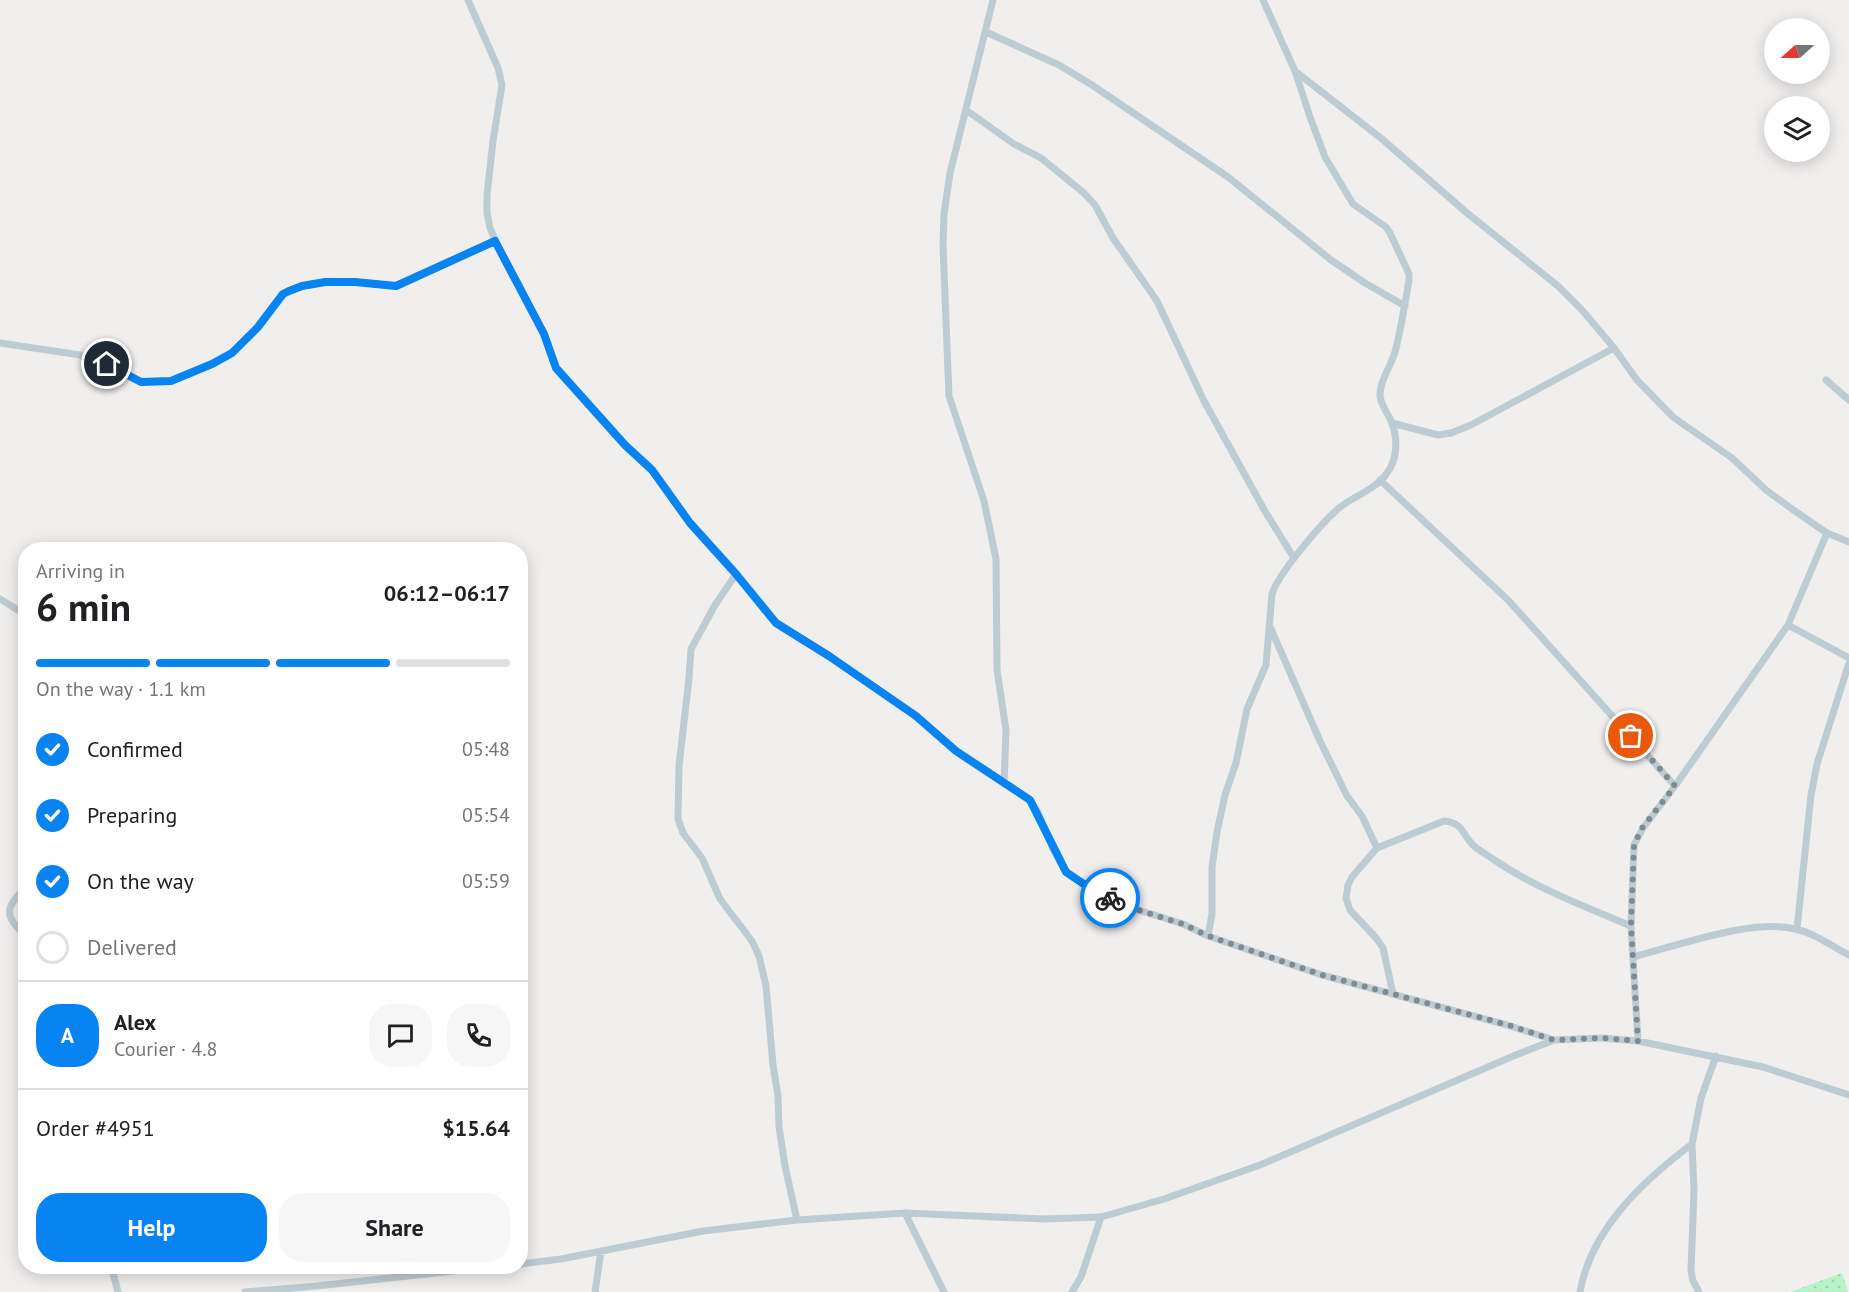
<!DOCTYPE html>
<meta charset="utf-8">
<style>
:root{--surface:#fff;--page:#f6f6f6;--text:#202124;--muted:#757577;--line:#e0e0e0;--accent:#0784f2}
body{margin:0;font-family:"PT Sans",sans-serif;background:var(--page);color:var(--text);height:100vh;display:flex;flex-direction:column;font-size:22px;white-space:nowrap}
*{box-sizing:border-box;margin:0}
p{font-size:20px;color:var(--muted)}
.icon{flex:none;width:33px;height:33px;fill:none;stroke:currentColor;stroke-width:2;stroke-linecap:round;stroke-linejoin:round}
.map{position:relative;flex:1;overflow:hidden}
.panel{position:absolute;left:18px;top:542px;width:510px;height:732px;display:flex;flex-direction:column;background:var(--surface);border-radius:24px;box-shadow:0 3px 15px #0003}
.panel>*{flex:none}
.needle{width:39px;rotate:249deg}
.controls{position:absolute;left:1764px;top:18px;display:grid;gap:12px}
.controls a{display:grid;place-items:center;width:66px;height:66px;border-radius:50%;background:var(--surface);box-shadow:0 3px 15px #0003;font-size:30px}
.pin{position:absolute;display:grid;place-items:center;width:51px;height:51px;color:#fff;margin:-26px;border:3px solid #fff;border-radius:50%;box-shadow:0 2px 6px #0007}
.courier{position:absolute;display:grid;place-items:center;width:60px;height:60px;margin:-30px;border:4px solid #0784f2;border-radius:50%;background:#fff;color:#222;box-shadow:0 2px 8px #0007}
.summary em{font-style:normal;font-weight:600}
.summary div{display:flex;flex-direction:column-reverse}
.summary{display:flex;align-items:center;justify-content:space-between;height:102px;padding:0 18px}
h1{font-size:39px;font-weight:600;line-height:45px}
.bar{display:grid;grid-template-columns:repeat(4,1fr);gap:9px 6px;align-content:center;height:72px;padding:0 18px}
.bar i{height:8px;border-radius:4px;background:var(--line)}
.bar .current{background:var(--accent)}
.bar p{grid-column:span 4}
.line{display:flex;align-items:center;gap:15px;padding:0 18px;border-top:2px solid var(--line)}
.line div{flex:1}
.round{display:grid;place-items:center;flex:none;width:63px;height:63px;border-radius:24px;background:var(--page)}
ol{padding:0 18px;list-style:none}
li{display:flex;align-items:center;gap:18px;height:66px}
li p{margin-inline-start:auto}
li .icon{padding:6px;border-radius:50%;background:var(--accent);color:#fff;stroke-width:4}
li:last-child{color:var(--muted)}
li i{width:33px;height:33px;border:3px solid var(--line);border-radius:50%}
.cta{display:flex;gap:12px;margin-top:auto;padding:12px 18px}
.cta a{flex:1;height:69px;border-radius:24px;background:var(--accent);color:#fff;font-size:24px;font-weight:600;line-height:69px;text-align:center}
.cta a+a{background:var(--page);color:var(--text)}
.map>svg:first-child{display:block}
.grass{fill:url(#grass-dots)}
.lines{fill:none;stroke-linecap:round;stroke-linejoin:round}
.minor{stroke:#bdcbd2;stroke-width:7}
.done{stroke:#818a90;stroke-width:6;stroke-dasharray:0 10.8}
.route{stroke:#0784f2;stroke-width:8}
</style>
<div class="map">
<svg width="1849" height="1292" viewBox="0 0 1849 1292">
<defs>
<pattern id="grass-dots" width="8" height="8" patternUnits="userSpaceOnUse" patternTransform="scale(1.5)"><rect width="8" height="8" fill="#b8f3c9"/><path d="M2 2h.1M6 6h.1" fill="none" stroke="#a0d2af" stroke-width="1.8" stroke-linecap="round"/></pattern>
</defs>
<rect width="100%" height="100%" fill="#f1eeee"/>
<!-- grass -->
<path class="grass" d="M1842,1273l6,19h-58z"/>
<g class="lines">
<!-- minor -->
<path class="minor" d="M468,0l30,68 4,17 -9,56 -6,54v18l3,15 12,27 42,79 12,34 69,77 27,24 38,54 46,51 40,49 53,33 87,60 40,35 74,49 8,12 15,37 13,23 25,17 38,18 54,17 25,12 114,39 185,50 47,15
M993,0l-43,173 -6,41 -1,31 6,151 35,105 12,58 1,111 9,60 -2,54
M986,32l73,33 33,20 136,92 103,83 34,23 40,23
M1295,71l87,68 85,74 91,73 24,24 32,38 23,32 36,37 59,41 34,32 26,19 35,24 22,9
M966,110l48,34 27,14 43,35 11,12 18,33 44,63 47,100 62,112 28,45
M0,343l87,13 54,26 30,-1 41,-17 20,-11 26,-26 25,-33 19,-8 23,-4h30l41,4 99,-45
M1826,380l23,20
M1392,423l46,12 13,-2 20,-8 143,-77
M1380,480l128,120 167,186
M736,574l-21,31 -24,44 -2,29 -10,88 -1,53 5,14 19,25 18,41 32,42 7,15 7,30 7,79 5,31 1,31 6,39 12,54
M0,599l26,16
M1788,625l61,33
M1271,629l49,112 27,55 15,20 15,32
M26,888c-21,18 -23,29 0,47
M1797,929l14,-134 6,-31 32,-101
M1208,936l4,-22v-47l5,-35 8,-37 11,-32 11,-54 19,-44 6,-71c6,-20 53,-76 71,-89 14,-10 34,-17 44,-32 11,-14 11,-36 4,-52 -4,-9 -10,-16 -11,-25 -1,-14 11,-30 15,-44 6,-23 10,-48 14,-72v-6l-19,-41 -4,-6 -33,-23 -28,-47 -15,-40 -15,-46 -32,-71
M1633,957c44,-11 119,-39 162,-28 20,4 36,17 54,26
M1393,994l-10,-46 -6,-9 -27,-29 -4,-12 2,-13 4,-8 25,-29 67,-27c20,2 18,14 30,25 6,5 13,9 19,13 42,29 91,47 138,67
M1638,1041l-7,-115 3,-81 9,-17 32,-42 113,-161 39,-92
M905,1213l39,79
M520,1264l41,-5 142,-28 94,-11 108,-7 139,6 57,-2 63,-18 96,-34 251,-108 43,-17 48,-2 36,3 125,26 86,28
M111,1266l7,26
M245,1292l72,-6 182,-20
M595,1292l6,-41
M1072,1292l9,-15 20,-60
M1580,1292c11,-63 63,-111 112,-148
M1699,1292l-6,-11 -2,-10 3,-81 -2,-46 9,-46 15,-42"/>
</g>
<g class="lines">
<!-- done -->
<path class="done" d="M1110,898l19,9 54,17 25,12 114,39 186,50 46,15 48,-2 36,3 -7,-115 3,-81 8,-17 33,-42 -44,-50"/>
<!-- route -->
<path class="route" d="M107,364l34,18 30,-1 41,-17 20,-11 26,-26 25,-33 6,-3 13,-5 23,-4h30l41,4 99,-45 49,93 12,34 69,77 27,25 38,53 46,51 40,49 53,33 87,60 40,35 74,49 36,72 25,17 19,9"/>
</g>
</svg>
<div class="controls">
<a><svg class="needle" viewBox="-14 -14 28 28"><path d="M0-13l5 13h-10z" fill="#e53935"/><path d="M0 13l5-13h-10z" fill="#757577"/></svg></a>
<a><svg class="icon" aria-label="layers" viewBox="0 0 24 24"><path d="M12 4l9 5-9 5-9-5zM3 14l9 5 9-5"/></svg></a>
</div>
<div class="pin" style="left:1631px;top:736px;background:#ea580c"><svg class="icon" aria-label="bag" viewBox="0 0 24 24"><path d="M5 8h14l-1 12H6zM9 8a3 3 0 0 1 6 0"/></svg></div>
<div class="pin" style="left:107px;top:364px;background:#1f2937"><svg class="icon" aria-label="home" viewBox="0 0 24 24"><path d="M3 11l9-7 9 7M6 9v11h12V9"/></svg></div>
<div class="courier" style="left:1110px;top:898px"><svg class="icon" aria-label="bike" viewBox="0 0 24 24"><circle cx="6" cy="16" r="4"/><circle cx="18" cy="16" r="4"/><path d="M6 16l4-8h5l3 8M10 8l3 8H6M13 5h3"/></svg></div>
<section class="panel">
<div class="summary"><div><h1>6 min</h1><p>Arriving in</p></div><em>06:12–06:17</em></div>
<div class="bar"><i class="current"></i><i class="current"></i><i class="current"></i><i></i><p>On the way · 1.1 km</p></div>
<ol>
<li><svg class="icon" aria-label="check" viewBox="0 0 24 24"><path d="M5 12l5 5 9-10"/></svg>Confirmed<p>05:48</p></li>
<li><svg class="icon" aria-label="check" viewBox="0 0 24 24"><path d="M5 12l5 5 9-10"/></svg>Preparing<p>05:54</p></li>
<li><svg class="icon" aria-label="check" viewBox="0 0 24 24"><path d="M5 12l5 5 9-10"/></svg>On the way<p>05:59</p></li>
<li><i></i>Delivered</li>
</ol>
<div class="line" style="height:108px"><b class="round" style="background:var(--accent);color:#fff">A</b><div><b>Alex</b><p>Courier · 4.8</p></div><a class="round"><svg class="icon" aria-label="chat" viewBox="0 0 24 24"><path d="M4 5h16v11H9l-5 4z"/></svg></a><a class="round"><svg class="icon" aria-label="phone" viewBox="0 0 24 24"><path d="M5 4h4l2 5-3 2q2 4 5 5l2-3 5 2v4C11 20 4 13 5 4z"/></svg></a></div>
<div class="line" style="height:78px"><div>Order #4951</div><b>$15.64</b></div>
<div class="cta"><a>Help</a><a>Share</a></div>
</section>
</div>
